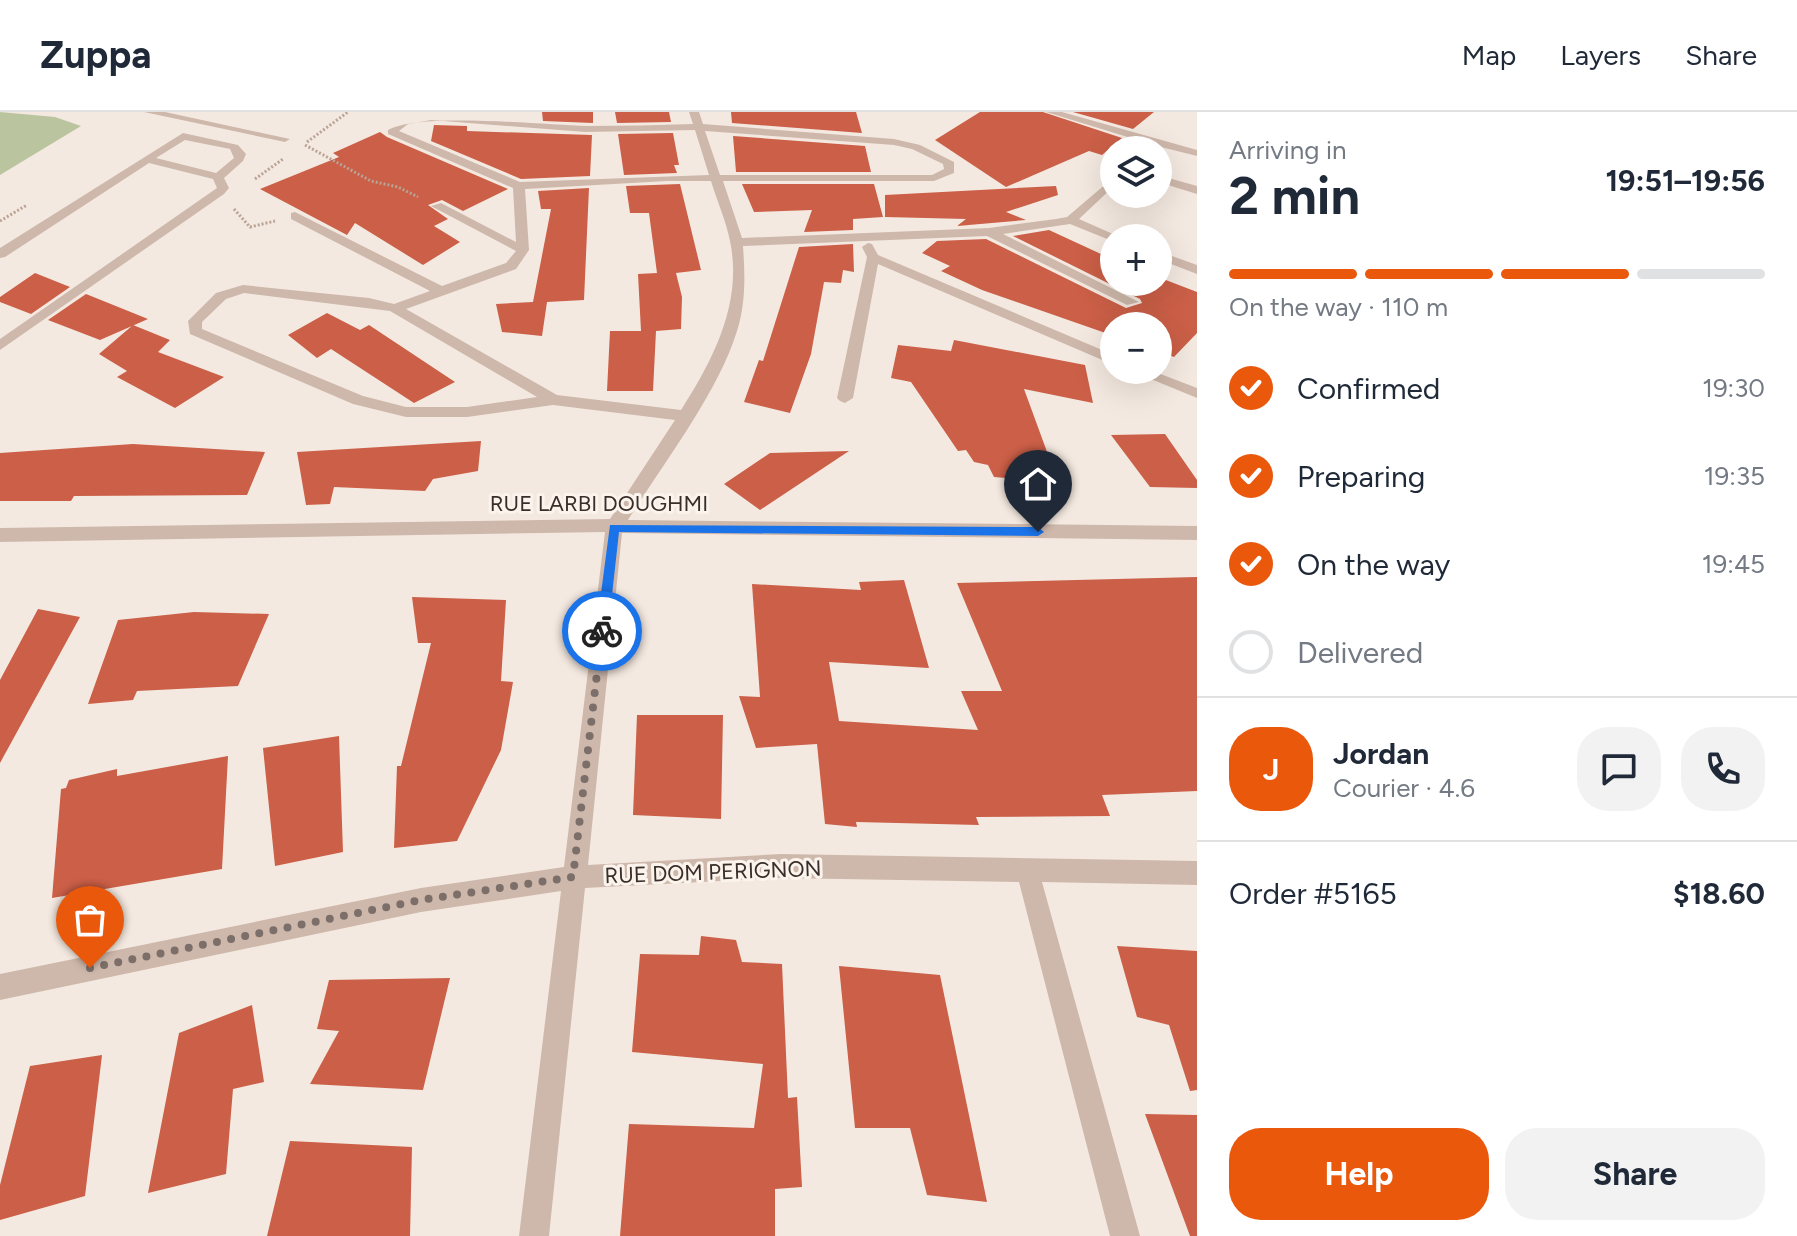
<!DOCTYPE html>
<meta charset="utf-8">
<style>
:root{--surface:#fff;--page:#f2f2f3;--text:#1f2937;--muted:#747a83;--line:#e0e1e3;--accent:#ea580c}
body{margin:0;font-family:Figtree,sans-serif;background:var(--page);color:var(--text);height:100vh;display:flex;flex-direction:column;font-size:30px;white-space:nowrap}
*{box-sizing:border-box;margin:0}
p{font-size:26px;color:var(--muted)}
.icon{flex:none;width:44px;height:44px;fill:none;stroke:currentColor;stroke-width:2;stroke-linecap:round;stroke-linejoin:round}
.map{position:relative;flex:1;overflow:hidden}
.drawer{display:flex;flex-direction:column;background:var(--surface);width:600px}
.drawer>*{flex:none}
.tools{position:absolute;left:1100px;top:24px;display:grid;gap:16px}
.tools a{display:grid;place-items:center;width:72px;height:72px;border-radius:50%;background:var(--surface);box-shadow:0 8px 32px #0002;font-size:40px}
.pin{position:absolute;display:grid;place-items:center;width:68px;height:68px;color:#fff;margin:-82px -34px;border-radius:50% 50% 50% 0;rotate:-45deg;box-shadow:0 0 8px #0007}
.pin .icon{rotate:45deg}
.courier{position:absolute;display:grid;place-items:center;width:80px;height:80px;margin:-40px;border:6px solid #1a73e8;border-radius:50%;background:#fff;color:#222;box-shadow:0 2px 10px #0007}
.summary em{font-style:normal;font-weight:700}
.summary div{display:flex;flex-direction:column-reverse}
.summary{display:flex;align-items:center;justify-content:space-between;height:136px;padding:0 32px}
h1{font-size:52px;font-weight:700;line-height:60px}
.bar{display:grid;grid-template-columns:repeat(4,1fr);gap:12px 8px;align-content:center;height:96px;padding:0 32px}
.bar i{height:10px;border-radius:6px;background:var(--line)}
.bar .on{background:var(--accent)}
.bar p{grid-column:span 4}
.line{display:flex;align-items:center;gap:20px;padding:0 32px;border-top:2px solid var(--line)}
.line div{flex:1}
.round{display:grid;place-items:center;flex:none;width:84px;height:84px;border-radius:32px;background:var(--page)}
ol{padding:0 32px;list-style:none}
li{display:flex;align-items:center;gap:24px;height:88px}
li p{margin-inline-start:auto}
li .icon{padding:8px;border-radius:50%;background:var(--accent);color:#fff;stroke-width:4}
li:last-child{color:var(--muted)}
li i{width:44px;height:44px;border:4px solid var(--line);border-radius:50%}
.button{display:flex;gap:16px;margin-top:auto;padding:16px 32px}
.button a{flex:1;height:92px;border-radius:32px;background:var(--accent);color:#fff;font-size:32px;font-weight:700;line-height:92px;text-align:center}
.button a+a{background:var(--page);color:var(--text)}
header{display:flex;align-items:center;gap:48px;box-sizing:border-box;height:112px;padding:0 40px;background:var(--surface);border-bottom:2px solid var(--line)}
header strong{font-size:38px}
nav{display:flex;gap:44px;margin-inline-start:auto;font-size:28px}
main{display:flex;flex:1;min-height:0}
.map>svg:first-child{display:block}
.green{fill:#bac59f}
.building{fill:#cb5f47}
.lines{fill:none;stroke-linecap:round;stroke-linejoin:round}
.path{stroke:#baa295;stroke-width:3;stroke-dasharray:2 2;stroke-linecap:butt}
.minor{fill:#ceb8ab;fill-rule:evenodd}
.route{fill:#1a73e8}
.done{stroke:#7c6f6a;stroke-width:8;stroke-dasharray:0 14.4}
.labels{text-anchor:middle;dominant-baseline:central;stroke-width:6;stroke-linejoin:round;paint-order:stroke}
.street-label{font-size:22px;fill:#3b2e2a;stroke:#fbf4ed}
</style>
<header>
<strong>Zuppa</strong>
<nav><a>Map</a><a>Layers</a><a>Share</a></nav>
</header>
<main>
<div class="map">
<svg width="1197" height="1124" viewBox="0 0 1197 1124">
<rect width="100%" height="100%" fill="#f4e9e0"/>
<!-- green -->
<path class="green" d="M0,0l55,5 26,9 -81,49z"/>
<!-- building -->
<path class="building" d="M542,0h51v11l-50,-2z
M615,0h54l2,10 -54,1z
M731,0h125l6,21 -130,-10z
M980,0h63l79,26 -20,17 -13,-4 -83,36 -71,-47z
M1073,0h81l-21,17z
M434,13l33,1v5l125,4 -2,41 -69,3 -90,-38z
M380,20l7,5 121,52 -45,22 -21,-11 -14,5 20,14 -14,7 26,16 -37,23 -68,-42 -8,12 -87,-46 79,-32 -6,-4z
M673,21l6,32h-5l3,8 -53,2 -6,-41z
M733,24l132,10 6,26h-135z
M680,72l21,86 -25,3 6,24 -1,32 -25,2 -3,60h-46l3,-60h31l-3,-57 19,-1 -8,-60h-19l-4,-27z
M742,72h132l9,33 -30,2v11l-49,2 8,-22 -58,2z
M1056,74l2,9 -52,17 20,8 -69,6 9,-7 -81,-2v-22z
M589,76l-5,112 -37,2 -5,34 -40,-4 -6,-28 37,-2 18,-93h-10l-3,-18z
M1049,118l65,30v22h44v-5l39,15v41l-23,24 -16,-6v-25h-44v10l-132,-46 -41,-19 9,-5 -28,-13 15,-12 49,-2 140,69 16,-5 -2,-4 -127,-63z
M853,132l1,28 -11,-2 -2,13 -17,-1 -13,72 -21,59 -46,-11 15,-42 4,1 36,-114z
M35,161l35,14 -39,27 -31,-12v-5z
M86,182l62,25 -48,21 -52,-20z
M327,201l33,17 9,-5 86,57 -41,21 -83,-54 -14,9 -29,-23z
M133,213l37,15 -12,12 66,25 -49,31 -58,-31 10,-6 -28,-17z
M954,228l131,25 8,38 -69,-14 26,71h-21l3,9 -13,1 -1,9 -24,-2 -6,-12 -14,-3 -8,-12 -8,1 -47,-69 -20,-4 7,-33 53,6z
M1165,322l32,46v8l-47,-1 -39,-52z
M481,329l-3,30 -45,8 -8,12 -91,-4 -4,17 -24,1 -9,-53z
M133,332l132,8 -18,43 -173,1 -3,5h-71v-48z
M849,339l-89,59 -36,-26 46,-31z
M1197,465v214l-95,4 8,21 -134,1 3,8 -123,-3 1,5 -32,-3 -8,-80 -61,4 -17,-52 21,1 -8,-113 109,6 -2,-8 45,-2 25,88 -100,-6 10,59 139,9 -17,-39h41l-45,-108z
M412,485l94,3 -5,81 12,1 -12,68 -44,91 -63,7 3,-82h4l30,-123h-13z
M38,497l42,8 -80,146v-83z
M194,500l75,2 -31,72 -101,5 -4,9 -45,4 30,-84z
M637,603h86l-2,104 -88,-4z
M339,624l4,116 -68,14 -12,-118z
M228,644l-6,113 -170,29 9,-109 5,-1 3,-8 48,-11v7z
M701,824l35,4 6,22 40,2 6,134 9,-1 5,90 -27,2v47h-155l9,-112 125,4 9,-64 -131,-12 8,-98 59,1z
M1117,834l80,5v139l-7,1 -21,-66 -32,-8z
M839,854l101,9 47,227 -60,-7 -17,-67h-55z
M450,866l-27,112 -113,-6 29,-53 -22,-2 12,-49z
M252,893l12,77 -31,7 -7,85 -78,19 31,-160z
M102,943l-17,141 -85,24v-35l30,-119z
M1145,1002l52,1v121h-7z
M290,1029l122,6 -2,89h-143z"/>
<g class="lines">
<!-- path -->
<path class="path" d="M307,30l41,-30
M305,33l66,36 27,6 20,10
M255,67l28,-20
M234,97l16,18 25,-6
M0,109l27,-16"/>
<!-- minor -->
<path class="minor" d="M144,0h21l125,27 -5,3z
M689,0h10l4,12 191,15 26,6 34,17v11l-20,8h-211l19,57 247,-10 67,-9 11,-2 47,-40v9l-35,33 43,19 -10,3 -42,-17 -67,10 136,68 -12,3 -140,-69 -244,10c2,28 3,57 -6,85 -19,62 -73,131 -109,189l569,6v14l-575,-7 -34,332 193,-11 416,7v24l-155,-3 98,354h-30l-91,-354 -238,-4 -196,10 -36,348h-30l42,-345 -140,21 -421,88v-26l421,-86 143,-21 41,-335 -605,10v-14l610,-9 65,-99 -122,-15 -86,12h-61l-53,-13 -163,-70 -2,-13 28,-28 27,-8 126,13 25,6 36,-13 -139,-72v-6l4,-1 147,74 64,-23 10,-12 -85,-45 10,-3 75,39 -3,-54 -125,-54v-4c32,-18 153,-5 199,-4 35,0 71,-1 106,-2zM431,8l154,12 110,-2 14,45 -189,7 -121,-51 9,-7zM705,19l189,14 18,4 31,15 1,5 -12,6h-212zM667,69h44c6,20 15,40 19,60 13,62 -17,119 -49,169l-124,-15 -151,-86 110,-40 13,-19 -4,-61zM244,181l146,18 147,86 -70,10h-61l-43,-11 -161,-67v-7l24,-23z
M1046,0h16l135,38v6l-44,-11 -4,5h-11l6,-8z
M183,21l55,12 8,9 -3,7 -19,17 5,10 -5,6 -224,156v-11l217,-151 -4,-9 -64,-16 -144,94 -5,1v-10zM185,28l45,9 4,9 -18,15 -60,-15z
M1158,63l39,11v8l-39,-12z
M868,131l4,1 6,11 236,100v10l-236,-101 -25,134 -8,5 -5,-2 -3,-3 30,-141 -5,-10z
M1158,139l39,14v9l-39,-15z
M1129,258h21l47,18v10z"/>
</g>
<!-- route -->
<path class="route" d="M610,413l428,2 6,5 -6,4 -419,-4 -11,99 -6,5 -6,-5z"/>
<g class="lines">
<!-- done -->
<path class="done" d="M90,856l331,-68 152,-23 29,-246"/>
</g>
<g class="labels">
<!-- street labels -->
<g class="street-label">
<text x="599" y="391">RUE LARBI DOUGHMI</text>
<text transform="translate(713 760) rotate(-2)">RUE DOM PERIGNON</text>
</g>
</g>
</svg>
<div class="tools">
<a><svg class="icon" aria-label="layers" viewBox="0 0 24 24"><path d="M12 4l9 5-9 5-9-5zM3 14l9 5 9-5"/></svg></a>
<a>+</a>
<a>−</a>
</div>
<div class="pin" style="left:90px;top:856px;background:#ea580c"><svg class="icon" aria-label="bag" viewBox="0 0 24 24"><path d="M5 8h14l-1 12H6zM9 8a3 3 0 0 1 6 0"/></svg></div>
<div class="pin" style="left:1038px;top:420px;background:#1f2937"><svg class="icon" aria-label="home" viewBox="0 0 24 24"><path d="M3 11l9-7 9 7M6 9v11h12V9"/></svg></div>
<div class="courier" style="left:602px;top:519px"><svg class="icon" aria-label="bike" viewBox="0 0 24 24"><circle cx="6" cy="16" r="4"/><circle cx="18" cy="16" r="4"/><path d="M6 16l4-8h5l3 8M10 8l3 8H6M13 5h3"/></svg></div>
</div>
<section class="drawer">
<div class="summary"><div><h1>2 min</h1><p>Arriving in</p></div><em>19:51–19:56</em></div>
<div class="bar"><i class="on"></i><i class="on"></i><i class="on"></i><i></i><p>On the way · 110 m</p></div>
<ol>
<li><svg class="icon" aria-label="check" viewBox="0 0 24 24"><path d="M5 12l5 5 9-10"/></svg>Confirmed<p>19:30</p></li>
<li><svg class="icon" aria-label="check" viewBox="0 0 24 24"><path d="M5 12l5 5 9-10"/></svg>Preparing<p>19:35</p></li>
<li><svg class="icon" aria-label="check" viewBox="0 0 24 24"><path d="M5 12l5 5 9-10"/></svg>On the way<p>19:45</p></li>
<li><i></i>Delivered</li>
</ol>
<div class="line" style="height:144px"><b class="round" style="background:var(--accent);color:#fff">J</b><div><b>Jordan</b><p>Courier · 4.6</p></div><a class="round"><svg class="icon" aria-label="chat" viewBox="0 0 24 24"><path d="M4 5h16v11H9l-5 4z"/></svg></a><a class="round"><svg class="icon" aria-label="phone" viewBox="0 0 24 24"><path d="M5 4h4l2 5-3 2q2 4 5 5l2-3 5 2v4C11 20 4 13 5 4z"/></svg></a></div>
<div class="line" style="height:104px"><div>Order #5165</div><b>$18.60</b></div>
<div class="button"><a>Help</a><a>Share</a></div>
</section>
</main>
